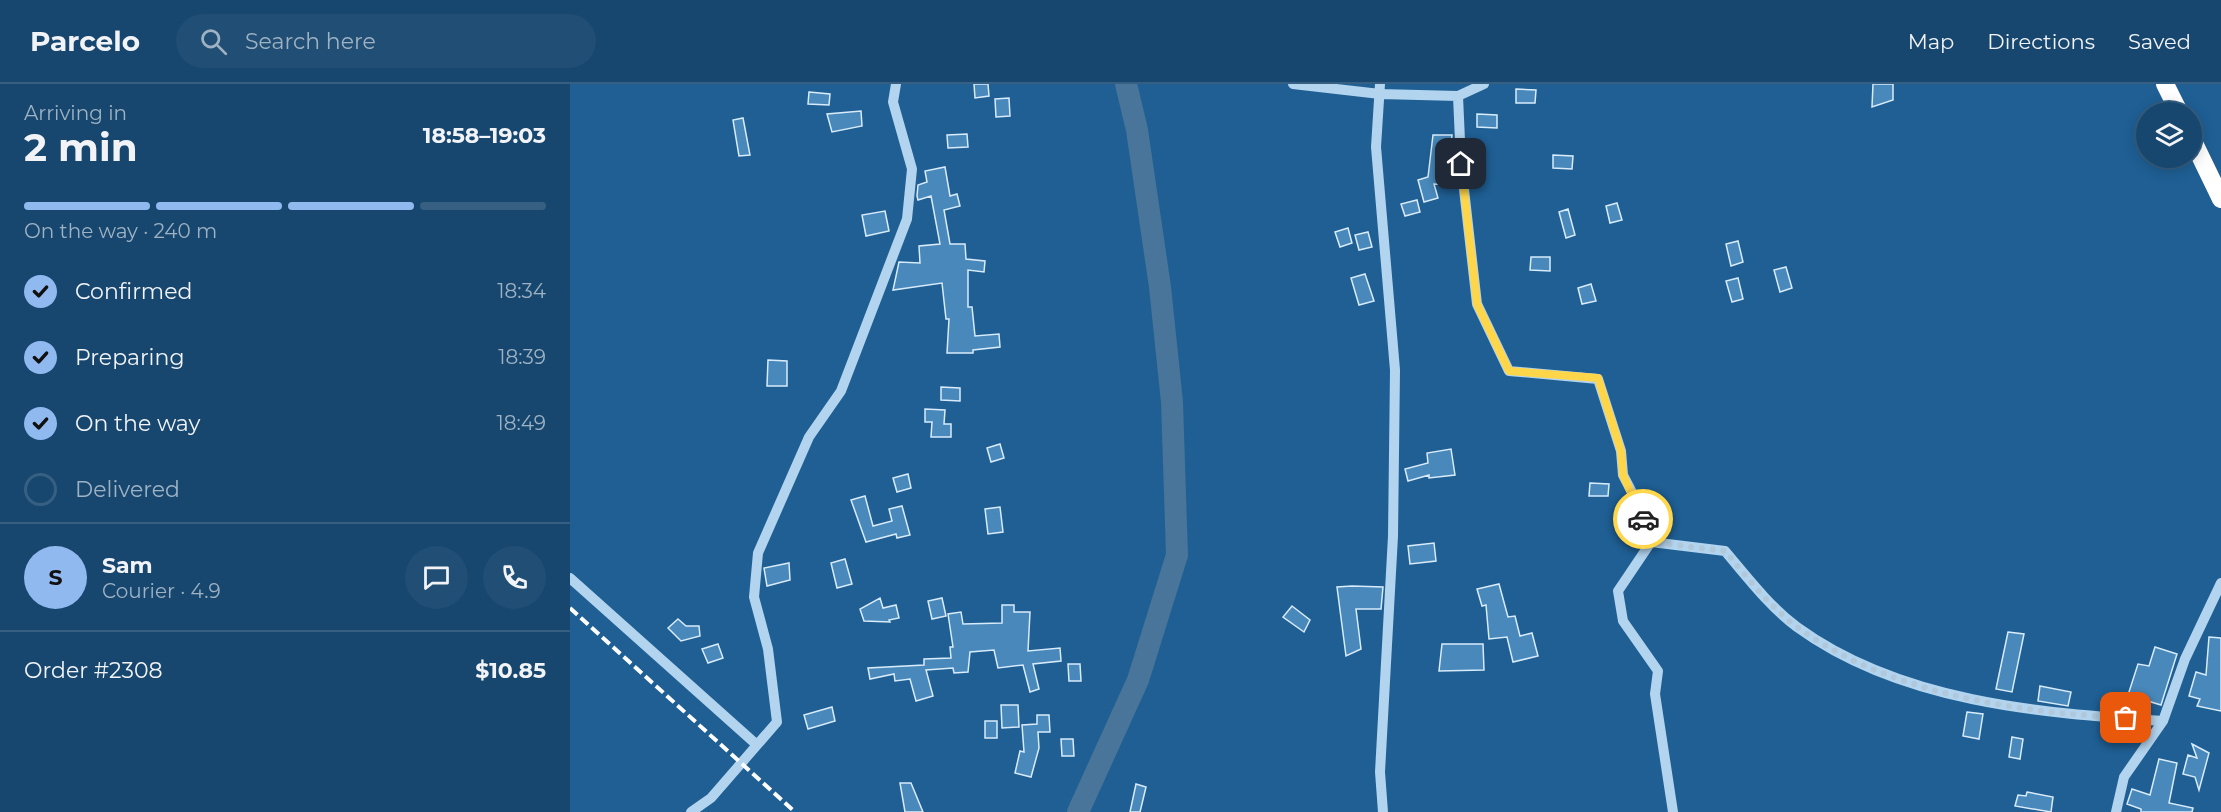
<!DOCTYPE html>
<meta charset="utf-8">
<style>
:root{--surface:#17476f;--page:#204e74;--text:#f1f3f6;--muted:#9eb2c3;--line:#365f82;--accent:#90b9f0}
body{margin:0;font-family:Montserrat,sans-serif;background:var(--page);color:var(--text);height:100vh;display:flex;flex-direction:column;font-size:22px;white-space:nowrap}
*{box-sizing:border-box;margin:0}
p{font-size:20px;color:var(--muted)}
.icon{flex:none;width:33px;height:33px;fill:none;stroke:currentColor;stroke-width:2;stroke-linecap:round;stroke-linejoin:round}
.map{position:relative;flex:1;overflow:hidden}
.drawer{display:flex;flex-direction:column;background:var(--surface);width:570px}
.drawer>*{flex:none}
.controls{position:absolute;left:1566px;top:18px;display:grid;gap:12px}
.controls a{display:grid;place-items:center;width:66px;height:66px;border-radius:50%;background:var(--surface);box-shadow:0 3px 15px #0003,0 0 0 2px var(--line);font-size:30px}
.pin{position:absolute;display:grid;place-items:center;width:51px;height:51px;color:#fff;margin:-26px;border-radius:12px;box-shadow:0 3px 9px #0006}
.courier{position:absolute;display:grid;place-items:center;width:60px;height:60px;margin:-30px;border:4px solid #ffd54a;border-radius:50%;background:#fff;color:#222;box-shadow:0 2px 8px #0007}
.head em{font-style:normal;font-weight:700}
.head div{display:flex;flex-direction:column-reverse}
.head{display:flex;align-items:center;justify-content:space-between;height:102px;padding:0 24px}
h1{font-size:39px;font-weight:700;line-height:45px}
.bar{display:grid;grid-template-columns:repeat(4,1fr);gap:9px 6px;align-content:center;height:72px;padding:0 24px}
.bar i{height:8px;border-radius:4px;background:var(--line)}
.bar .on{background:var(--accent)}
.bar p{grid-column:span 4}
.line{display:flex;align-items:center;gap:15px;padding:0 24px;border-top:2px solid var(--line)}
.line div{flex:1}
.round{display:grid;place-items:center;flex:none;width:63px;height:63px;border-radius:32px;background:var(--page)}
ol{padding:0 24px;list-style:none}
li{display:flex;align-items:center;gap:18px;height:66px}
li p{margin-inline-start:auto}
li .icon{padding:6px;border-radius:50%;background:var(--accent);color:#111;stroke-width:4}
li:last-child{color:var(--muted)}
li i{width:33px;height:33px;border:3px solid var(--line);border-radius:50%}
header{display:flex;align-items:center;gap:36px;box-sizing:border-box;height:84px;padding:0 30px;background:var(--surface);border-bottom:2px solid var(--line)}
header strong{font-size:28px}
nav{display:flex;gap:33px;margin-inline-start:auto;font-size:21px}
.search{width:420px;height:54px;background:var(--page);display:flex;align-items:center;gap:15px;box-sizing:border-box;padding:0 21px;border-radius:33px;color:var(--muted);font-size:22px}
main{display:flex;flex:1;min-height:0}
.map>svg:first-child{display:block}
.lines{fill:none;stroke-linecap:round;stroke-linejoin:round}
.river{stroke:#487599;stroke-width:22}
.building{fill:#4888ba;stroke:#d8ebfa;stroke-width:1.5}
.minor{stroke:#b2d4ee;stroke-width:10}
.highway{stroke:#fff;stroke-width:18}
.rail{stroke:#fff;stroke-width:4;stroke-dasharray:10 4.5;stroke-linecap:butt}
.done{stroke:#b1c7da;stroke-width:6;stroke-dasharray:0 10.8}
.route{stroke:#ffd54a;stroke-width:8}
</style>
<header>
<strong>Parcelo</strong>
<div class="search"><svg class="icon" aria-label="search" viewBox="0 0 24 24"><circle cx="10" cy="10" r="6"/><path d="M15 15l6 6"/></svg>Search here</div>
<nav><a>Map</a><a>Directions</a><a>Saved</a></nav>
</header>
<main>
<section class="drawer">
<div class="head"><div><h1>2 min</h1><p>Arriving in</p></div><em>18:58–19:03</em></div>
<div class="bar"><i class="on"></i><i class="on"></i><i class="on"></i><i></i><p>On the way · 240 m</p></div>
<ol>
<li><svg class="icon" aria-label="check" viewBox="0 0 24 24"><path d="M5 12l5 5 9-10"/></svg>Confirmed<p>18:34</p></li>
<li><svg class="icon" aria-label="check" viewBox="0 0 24 24"><path d="M5 12l5 5 9-10"/></svg>Preparing<p>18:39</p></li>
<li><svg class="icon" aria-label="check" viewBox="0 0 24 24"><path d="M5 12l5 5 9-10"/></svg>On the way<p>18:49</p></li>
<li><i></i>Delivered</li>
</ol>
<div class="line" style="height:108px"><b class="round" style="background:var(--accent);color:#111">S</b><div><b>Sam</b><p>Courier · 4.9</p></div><a class="round"><svg class="icon" aria-label="chat" viewBox="0 0 24 24"><path d="M4 5h16v11H9l-5 4z"/></svg></a><a class="round"><svg class="icon" aria-label="phone" viewBox="0 0 24 24"><path d="M5 4h4l2 5-3 2q2 4 5 5l2-3 5 2v4C11 20 4 13 5 4z"/></svg></a></div>
<div class="line" style="height:78px"><div>Order #2308</div><b>$10.85</b></div>
</section>
<div class="map">
<svg width="1651" height="728" viewBox="0 0 1651 728">
<rect width="100%" height="100%" fill="#1f5f94"/>
<g class="lines">
<!-- river -->
<path class="river" d="M508,728l60,-132 39,-125 -5,-153 -12,-115 -23,-157 -11,-46"/>
</g>
<!-- building -->
<path class="building" d="M404,0h14l1,12 -14,2z
M1303,0h20v16l-21,7z
M946,5l20,1 -1,13h-19z
M239,8l21,2 -1,11 -21,-1z
M439,14l1,18 -14,1 -1,-18z
M291,27l1,15 -30,6 -5,-18z
M907,30l20,1v13l-20,-1z
M173,34l7,37 -11,1 -6,-36z
M397,50l1,13 -20,1 -1,-13z
M863,51h19l-4,37h6l2,13 -22,-1 4,14 -14,4 -6,-22 10,-3z
M983,71l20,1 -1,13 -19,-1z
M375,83l5,29 7,-2 3,12 -16,4 6,34h15l1,15 19,2 -1,11 -16,-2v37h4l3,29 24,-2 1,13 -27,3v3h-26l2,-34h-3l-4,-36 -49,7 6,-28 21,1 -1,-17 21,-2 -9,-48 -13,4 -1,-4 1,-11 9,-3 -2,-11z
M847,116l3,12 -15,4 -4,-12z
M1047,119l5,17 -12,3 -4,-17z
M998,125l7,26 -9,3 -7,-26z
M315,127l4,20 -23,5 -4,-21z
M778,144l4,15 -12,4 -5,-15z
M798,148l4,15 -13,3 -4,-15z
M1168,157l5,21 -12,4 -5,-22z
M961,173h19v14l-20,-1z
M1216,183l6,21 -12,4 -6,-22z
M795,190l9,27 -15,4 -8,-27z
M1168,194l5,21 -11,3 -6,-21z
M1021,200l5,17 -14,3 -4,-16z
M198,276l19,1v25h-20z
M371,303l19,1v13l-19,-1z
M355,325l20,1 -1,14h7v13h-20l1,-15h-7z
M430,360l4,14 -13,4 -4,-14z
M881,365l4,26 -26,3v-3l-21,6 -3,-12 23,-6 -1,-10z
M338,390l3,14 -14,4 -4,-14z
M1020,399l19,1 -1,12h-19z
M295,412l8,30 19,-5 -3,-12 13,-3 8,29 -13,3 -1,-4 -30,8 -15,-42z
M430,423l3,25 -15,2 -3,-25z
M864,459l2,18 -26,3 -2,-18z
M275,475l7,25 -15,4 -6,-25z
M219,479l1,17 -23,6 -3,-18z
M929,500l9,33 7,-1 5,20 12,-3 6,23 -25,6 -6,-25 -18,2 -3,-34 -4,1 -5,-17z
M782,502l31,1 -2,22h-25l5,40 -15,7 -9,-69z
M310,514l3,10 13,-3 3,13 -10,2 1,2 -26,-1 -4,-12z
M372,514l4,18 -14,3 -4,-18z
M432,521h12v7h16l-2,39 32,-3 1,13 -28,3 6,25 -9,3 -7,-27 -25,3 -4,-18 -24,2 -2,20 -14,1 -1,-5 -27,2 7,26 -17,5 -6,-22 -15,2 -1,-7 -24,5 -2,-11 56,-3v-6l27,-1 -1,-11h3l-5,-33 13,-2 2,12 39,-1z
M722,522l18,14 -6,12 -21,-15z
M108,535l8,7h13l1,10 -19,5 -13,-13z
M1438,548l16,2 -12,58 -16,-3z
M1639,553l12,1v73l-24,-5 3,-7 -11,-3 7,-24 10,3z
M148,560l5,14 -15,5 -6,-14z
M872,560h41l1,26 -45,1z
M1585,563l22,7 -16,51 -33,-10 10,-31 11,2z
M498,580h12l1,17h-12z
M1470,602l31,6 -3,14 -30,-5z
M431,621h17l1,22 -17,1z
M262,623l3,14 -27,8 -4,-14z
M1397,628l16,2 -4,25 -16,-3z
M467,631h12l1,17h-12l1,16 -8,29 -16,-4 5,-22 4,1 -2,-27 15,-1z
M415,637h12v17h-12z
M1442,653l11,2 -3,20 -11,-2z
M491,655h12l1,17h-12z
M1622,660l17,9 -10,37 -4,-13 -12,-3 5,-19 9,3z
M1589,675l18,4 -8,40 24,5 -1,4h-51v-3l-14,-5 5,-15 18,6z
M330,699h11l12,29h-18z
M566,700l10,3 -6,25h-10z
M1457,708l26,5 -2,15 -36,-6 3,-11 8,1z"/>
<g class="lines">
<!-- minor -->
<path class="minor" d="M723,0l87,10 78,2 26,-12
M810,0l-4,63 19,223 -2,166 -13,236 3,40
M888,12l3,67 16,141 32,67 89,8 23,72 2,24 15,29 13,38 -33,49 5,30 35,50 -3,23 18,118
M1081,458l74,9c22,26 44,55 72,76 103,75 242,86 366,94
M0,494l187,167
M121,728l20,-14 66,-76 -9,-73 -14,-52 4,-44 51,-116 32,-46 66,-172 5,-50 -19,-67 3,-18
M1546,728l8,-35 39,-56 22,-62 36,-76"/>
<!-- highway -->
<path class="highway" d="M1595,0l14,28
M1622,55l29,60"/>
<!-- rail -->
<path class="rail" d="M0,524l225,204"/>
</g>
<g class="lines">
<!-- done -->
<path class="done" d="M1073,435l8,23 74,9c22,26 44,55 72,76 92,67 218,85 329,91"/>
<!-- route -->
<path class="route" d="M891,80l16,140 32,67 89,7 23,73 2,24 20,44"/>
</g>
</svg>
<div class="controls">
<a><svg class="icon" aria-label="layers" viewBox="0 0 24 24"><path d="M12 4l9 5-9 5-9-5zM3 14l9 5 9-5"/></svg></a>
</div>
<div class="pin" style="left:1556px;top:634px;background:#ea580c"><svg class="icon" aria-label="bag" viewBox="0 0 24 24"><path d="M5 8h14l-1 12H6zM9 8a3 3 0 0 1 6 0"/></svg></div>
<div class="pin" style="left:891px;top:80px;background:#1f2937"><svg class="icon" aria-label="home" viewBox="0 0 24 24"><path d="M3 11l9-7 9 7M6 9v11h12V9"/></svg></div>
<div class="courier" style="left:1073px;top:435px"><svg class="icon" aria-label="car" viewBox="0 0 24 24"><path d="M5 17H2v-5l4-1 3-4h7l3 4 3 1v5h-3M9 17h6M6 11h13"/><circle cx="7" cy="17" r="2"/><circle cx="17" cy="17" r="2"/></svg></div>
</div>
</main>
